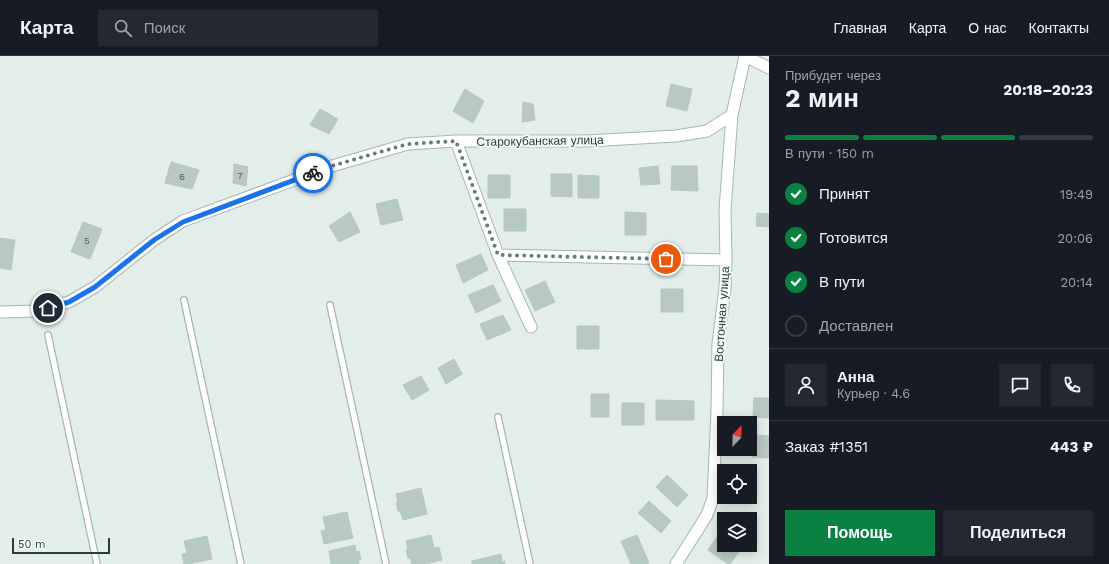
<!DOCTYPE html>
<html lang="ru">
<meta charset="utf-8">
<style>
:root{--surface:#171b24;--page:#242831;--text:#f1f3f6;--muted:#9ea1a6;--line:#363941;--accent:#0b8043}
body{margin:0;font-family:"Work Sans",sans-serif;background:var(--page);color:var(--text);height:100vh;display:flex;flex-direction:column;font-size:15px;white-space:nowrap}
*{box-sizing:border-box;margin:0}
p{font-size:13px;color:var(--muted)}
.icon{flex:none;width:22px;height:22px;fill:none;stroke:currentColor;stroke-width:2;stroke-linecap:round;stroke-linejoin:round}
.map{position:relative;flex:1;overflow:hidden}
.drawer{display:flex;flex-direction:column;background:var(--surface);width:340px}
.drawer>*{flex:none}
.needle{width:26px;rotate:23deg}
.controls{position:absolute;left:717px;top:360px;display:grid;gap:8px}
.controls a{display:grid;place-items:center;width:40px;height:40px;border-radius:0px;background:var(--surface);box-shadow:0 2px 10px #0003;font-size:20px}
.scale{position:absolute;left:12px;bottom:10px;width:98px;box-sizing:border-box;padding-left:4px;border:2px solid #22403c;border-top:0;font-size:11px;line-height:14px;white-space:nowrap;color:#22403c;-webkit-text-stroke:3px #f4faf8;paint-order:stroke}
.pin{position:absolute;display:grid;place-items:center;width:34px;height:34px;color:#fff;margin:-17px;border:2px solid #fff;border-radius:50%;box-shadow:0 1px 4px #0007}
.courier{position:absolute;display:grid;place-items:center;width:40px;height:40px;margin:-20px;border:3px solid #1a73e8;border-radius:50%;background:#fff;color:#222;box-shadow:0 1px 5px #0007}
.overview em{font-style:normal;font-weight:700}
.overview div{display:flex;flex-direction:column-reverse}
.overview{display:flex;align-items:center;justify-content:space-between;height:68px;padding:0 16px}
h1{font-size:26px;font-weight:700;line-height:30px}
.bar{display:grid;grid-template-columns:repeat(4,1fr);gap:6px 4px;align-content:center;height:48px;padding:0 16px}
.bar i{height:5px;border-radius:3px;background:var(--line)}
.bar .selected{background:var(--accent)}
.bar p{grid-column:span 4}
.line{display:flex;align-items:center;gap:10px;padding:0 16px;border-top:1px solid var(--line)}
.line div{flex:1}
.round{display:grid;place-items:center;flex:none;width:42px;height:42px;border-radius:0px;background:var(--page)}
ol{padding:0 16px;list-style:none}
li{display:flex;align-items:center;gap:12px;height:44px}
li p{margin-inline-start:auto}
li .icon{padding:4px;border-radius:50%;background:var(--accent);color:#fff;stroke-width:4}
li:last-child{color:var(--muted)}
li i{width:22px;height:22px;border:2px solid var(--line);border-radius:50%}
.primary-button{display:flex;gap:8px;margin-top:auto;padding:8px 16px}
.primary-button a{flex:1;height:46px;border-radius:0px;background:var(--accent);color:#fff;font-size:16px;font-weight:700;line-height:46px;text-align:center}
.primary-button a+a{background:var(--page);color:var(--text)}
header{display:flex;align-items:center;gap:24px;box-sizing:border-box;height:56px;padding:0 20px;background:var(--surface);border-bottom:1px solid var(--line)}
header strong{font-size:19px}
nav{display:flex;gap:22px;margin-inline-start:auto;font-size:14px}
.search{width:280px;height:36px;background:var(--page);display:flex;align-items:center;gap:10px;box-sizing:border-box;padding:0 14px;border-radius:0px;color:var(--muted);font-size:15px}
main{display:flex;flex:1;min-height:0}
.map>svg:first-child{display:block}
.building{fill:#b8c9c4;stroke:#b5c8c2}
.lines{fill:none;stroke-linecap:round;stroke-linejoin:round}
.lane-casing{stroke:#a5b6b2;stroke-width:8}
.street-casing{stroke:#a5b6b2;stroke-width:13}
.lane{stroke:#fff;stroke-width:5.5}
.street{stroke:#fff;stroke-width:11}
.done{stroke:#667d79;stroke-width:4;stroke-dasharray:0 7.2}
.route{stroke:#1a73e8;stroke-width:5}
.labels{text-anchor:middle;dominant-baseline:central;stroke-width:4;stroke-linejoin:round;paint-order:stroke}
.number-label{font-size:10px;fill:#48625e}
.street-label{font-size:12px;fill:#22403c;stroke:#f4faf8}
</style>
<header>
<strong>Карта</strong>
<div class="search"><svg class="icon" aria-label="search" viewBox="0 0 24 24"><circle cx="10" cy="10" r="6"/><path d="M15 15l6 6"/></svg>Поиск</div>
<nav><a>Главная</a><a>Карта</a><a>О нас</a><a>Контакты</a></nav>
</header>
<main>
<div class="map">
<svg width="769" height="508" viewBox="0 0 769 508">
<rect width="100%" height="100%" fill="#e3eeea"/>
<!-- building -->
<path class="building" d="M671,28l21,5 -5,22 -21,-5z
M465,33l19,12 -11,22 -20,-12z
M523,46l10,2 2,16 -13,2z
M320,53l18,10 -9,15 -19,-9z
M171,106l28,8 -7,19 -27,-6z
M234,108l14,3 -2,19 -13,-3z
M658,110l2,18 -19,1 -2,-17z
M672,110h25l1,25 -27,-1z
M551,118h21v23l-21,-1z
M488,119h22v23h-22z
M578,119l21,1v22h-21z
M397,143l6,21 -22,5 -5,-21z
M504,153h22v22h-22z
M350,156l10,20 -21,10 -10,-16z
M625,156l21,1v22h-21z
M757,157l12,1v13l-13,-1z
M83,166l19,7 -12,30 -19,-7z
M0,182l15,2 -4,30 -11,-2z
M481,198l7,16 -25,13 -7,-18z
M545,225l10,21 -20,9 -10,-21z
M493,229l8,16 -25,12 -8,-18z
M661,233h22v23h-22z
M503,259l8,15 -24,10 -7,-16z
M577,270h22v23h-22z
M454,303l8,15 -16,10 -8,-16z
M421,320l8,14 -17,10 -9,-15z
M591,338h18v23h-18z
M754,342h15v20l-16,-1z
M656,344l38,1v19h-38z
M622,347h22v22h-22z
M755,379l14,1v22l-17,-1z
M667,419l21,20 -11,12 -21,-20z
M421,432l6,26 -24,6 -3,-9h-2l-2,-8 2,-1 -2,-8z
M649,445l22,20 -10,12 -23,-20z
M347,456l6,26 -29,6 -3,-13 5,-1 -3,-13z
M719,478l5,3v8h11l6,4 -11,15h-2l-20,-14z
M431,479l3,13 5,-1 3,13 -16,4h-14l-2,-6h-2l-2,-8h2l-2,-9z
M637,479l12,28 -3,1h-15l-10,-23z
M207,480l5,23 -23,5h-5l-2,-10 5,-1 -3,-12z
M355,489l1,7 3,-1 2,9h-3l1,4h-28l-2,-13z
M501,498l1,8 3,-1v3h-33v-3z"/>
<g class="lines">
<!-- lane casing -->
<g class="lane-casing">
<path id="lane" d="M184,244l57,264
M330,249l56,259
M48,279l49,229
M498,361l32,147"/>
</g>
<!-- street casing -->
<g class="street-casing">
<path id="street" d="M745,0l24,12
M456,85l42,114 228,5
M498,199l33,72
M0,256l37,-1 32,-9 26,-15 59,-47 29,-19 149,-55 76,-22 48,-3h131l89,-5 31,-5 25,-16
M676,508l31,-49 6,-17 4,-86 1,-69 7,-54 1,-29 -1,-50 7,-95 13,-59"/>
</g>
<!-- lane -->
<use href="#lane" class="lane"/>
<!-- street -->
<use href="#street" class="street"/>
</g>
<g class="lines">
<!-- done -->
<path class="done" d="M313,117l19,-7 76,-22 48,-3 42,114 168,4"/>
<!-- route -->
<path class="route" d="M48,252l21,-6 26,-15 59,-47 29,-18 130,-49"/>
</g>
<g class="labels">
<!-- number labels -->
<g class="number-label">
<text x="240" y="119">7</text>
<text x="182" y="120">6</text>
<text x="87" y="184">5</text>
</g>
<!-- street labels -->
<g class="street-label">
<text transform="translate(540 85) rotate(-1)">Старокубанская улица</text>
<text transform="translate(722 258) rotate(-86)">Восточная улица</text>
</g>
</g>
</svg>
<div class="controls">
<a><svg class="needle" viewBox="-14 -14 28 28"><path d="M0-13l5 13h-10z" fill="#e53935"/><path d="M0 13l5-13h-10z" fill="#9ea1a6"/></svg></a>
<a><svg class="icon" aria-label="locate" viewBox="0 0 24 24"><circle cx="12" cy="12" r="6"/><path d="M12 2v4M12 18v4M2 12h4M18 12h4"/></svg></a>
<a><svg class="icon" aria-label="layers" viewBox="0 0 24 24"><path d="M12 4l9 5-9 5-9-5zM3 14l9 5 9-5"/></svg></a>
</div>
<div class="scale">50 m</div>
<div class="pin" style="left:666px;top:203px;background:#ea580c"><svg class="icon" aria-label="bag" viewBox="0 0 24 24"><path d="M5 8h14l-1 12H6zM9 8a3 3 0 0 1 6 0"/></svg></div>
<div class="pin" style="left:48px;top:252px;background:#1f2937"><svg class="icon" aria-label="home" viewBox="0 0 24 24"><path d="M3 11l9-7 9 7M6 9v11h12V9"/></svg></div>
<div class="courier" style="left:313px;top:117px"><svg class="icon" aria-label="bike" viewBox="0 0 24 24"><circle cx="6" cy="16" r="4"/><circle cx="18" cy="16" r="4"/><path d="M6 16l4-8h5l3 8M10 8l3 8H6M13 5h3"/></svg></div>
</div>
<section class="drawer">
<div class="overview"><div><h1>2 мин</h1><p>Прибудет через</p></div><em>20:18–20:23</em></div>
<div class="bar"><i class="selected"></i><i class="selected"></i><i class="selected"></i><i></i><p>В пути · 150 m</p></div>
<ol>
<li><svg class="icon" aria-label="check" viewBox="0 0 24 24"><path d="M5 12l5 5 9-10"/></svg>Принят<p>19:49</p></li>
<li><svg class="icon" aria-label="check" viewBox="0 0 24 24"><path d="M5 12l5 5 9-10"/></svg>Готовится<p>20:06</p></li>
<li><svg class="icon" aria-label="check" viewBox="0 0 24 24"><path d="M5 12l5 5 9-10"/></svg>В пути<p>20:14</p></li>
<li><i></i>Доставлен</li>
</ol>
<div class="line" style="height:72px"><a class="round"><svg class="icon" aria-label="person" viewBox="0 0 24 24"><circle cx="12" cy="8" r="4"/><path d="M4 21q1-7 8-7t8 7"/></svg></a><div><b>Анна</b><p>Курьер · 4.6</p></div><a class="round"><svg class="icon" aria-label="chat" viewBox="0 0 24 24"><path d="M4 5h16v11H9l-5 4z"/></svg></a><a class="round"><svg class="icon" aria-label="phone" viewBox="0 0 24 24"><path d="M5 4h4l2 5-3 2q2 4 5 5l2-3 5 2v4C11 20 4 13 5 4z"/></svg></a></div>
<div class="line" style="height:52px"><div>Заказ #1351</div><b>443 ₽</b></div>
<div class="primary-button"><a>Помощь</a><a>Поделиться</a></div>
</section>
</main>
